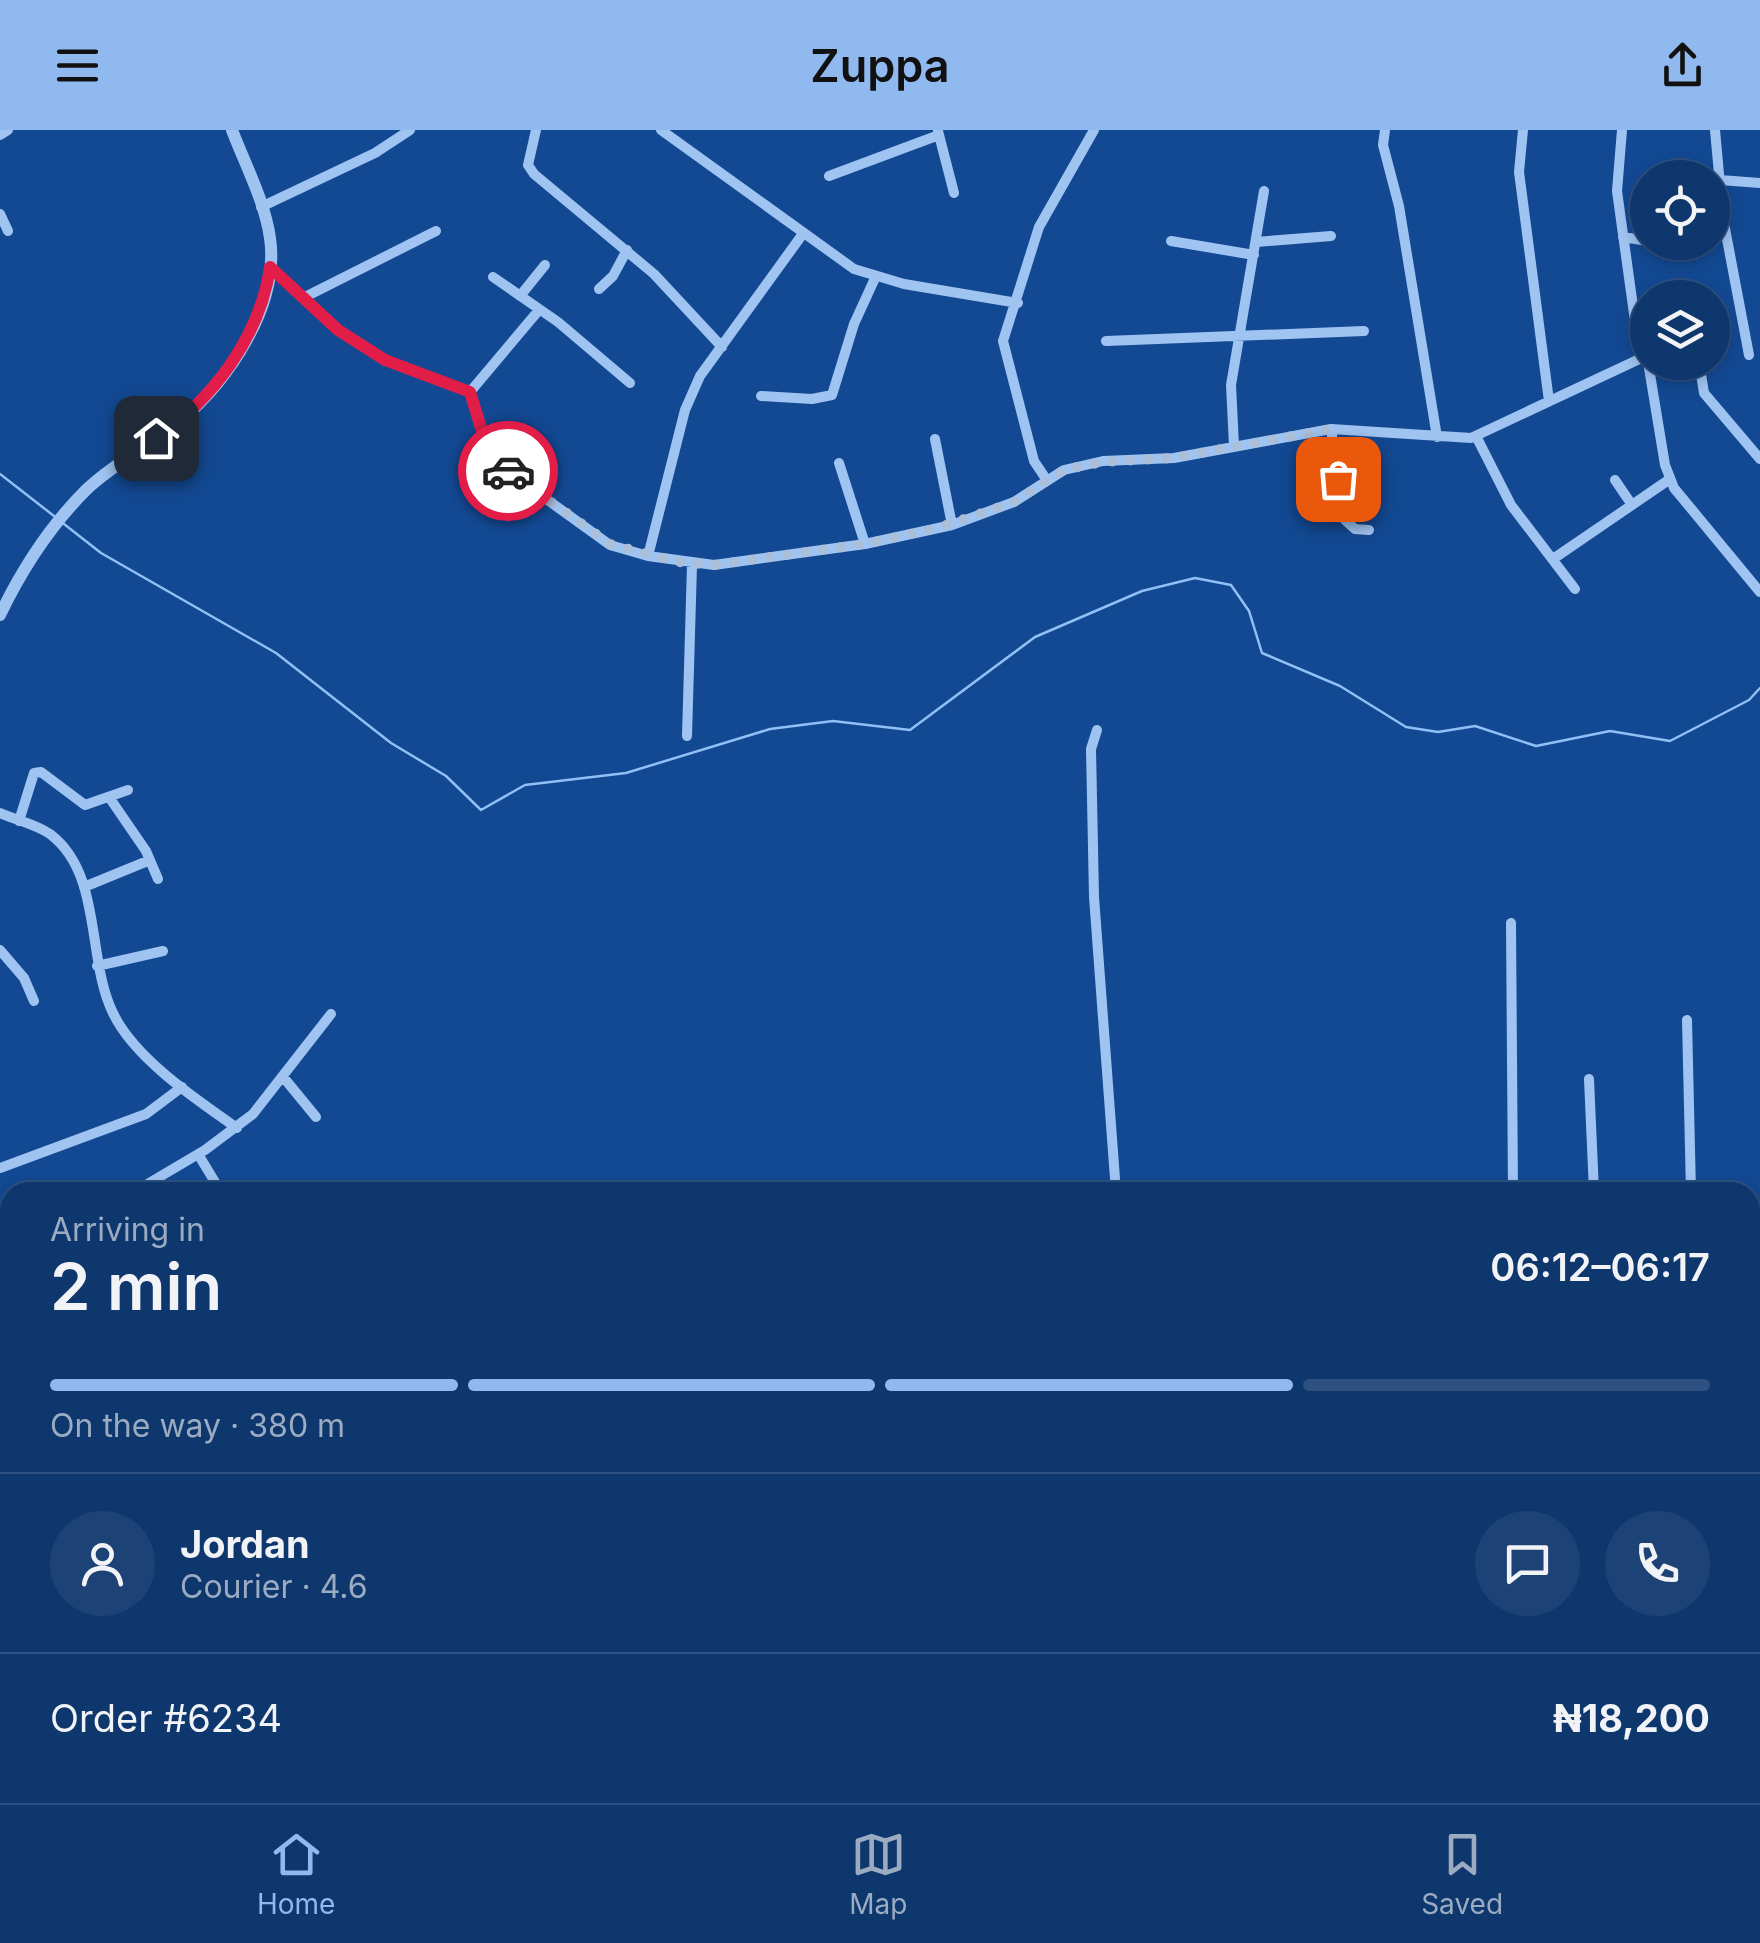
<!DOCTYPE html>
<meta charset="utf-8">
<style>
:root{--surface:#0e376e;--page:#1c4276;--text:#f1f3f6;--muted:#9bacc2;--line:#2e5181;--accent:#90b9f0}
body{margin:0;font-family:Inter,sans-serif;background:var(--page);color:var(--text);height:100vh;display:flex;flex-direction:column;font-size:38px;white-space:nowrap}
*{box-sizing:border-box;margin:0}
p{font-size:32px;color:var(--muted)}
.icon{flex:none;width:55px;height:55px;fill:none;stroke:currentColor;stroke-width:2;stroke-linecap:round;stroke-linejoin:round}
.map{position:relative;flex:1;overflow:hidden}
.drawer{position:absolute;left:0px;top:1052px;width:1760px;height:622px;display:flex;flex-direction:column;background:var(--surface);border-radius:30px 30px 0 0;box-shadow:0 5px 15px #0003,0 0 0 2px var(--line)}
.drawer>*{flex:none}
.buttons{position:absolute;left:1630px;top:30px;display:grid;gap:20px}
.buttons a{display:grid;place-items:center;width:100px;height:100px;border-radius:50%;background:var(--surface);box-shadow:0 5px 15px #0003,0 0 0 2px var(--line);font-size:50px}
.pin{position:absolute;display:grid;place-items:center;width:85px;height:85px;color:#fff;margin:-42px;border-radius:20px;box-shadow:0 5px 15px #0006}
.courier{position:absolute;display:grid;place-items:center;width:100px;height:100px;margin:-50px;border:8px solid #e11d48;border-radius:50%;background:#fff;color:#222;box-shadow:0 2px 12px #0007}
.head em{font-style:normal;font-weight:600}
.head div{display:flex;flex-direction:column-reverse}
.head{display:flex;align-items:center;justify-content:space-between;height:170px;padding:0 50px}
h1{font-size:65px;font-weight:600;line-height:75px}
.bar{display:grid;grid-template-columns:repeat(4,1fr);gap:15px 10px;align-content:center;height:120px;padding:0 50px}
.bar i{height:12px;border-radius:8px;background:var(--line)}
.bar .active{background:var(--accent)}
.bar p{grid-column:span 4}
.line{display:flex;align-items:center;gap:25px;padding:0 50px;border-top:2px solid var(--line)}
.line div{flex:1}
.round{display:grid;place-items:center;flex:none;width:105px;height:105px;border-radius:52px;background:var(--page)}
header{display:flex;justify-content:space-between;align-items:center;height:130px;padding:0 50px;background:var(--accent);color:#111;font-size:45px;font-weight:600}
.dock{display:flex;justify-content:space-around;align-items:center;height:140px;border-top:2px solid var(--line);background:var(--surface);font-size:28px;color:var(--muted)}
.dock a{display:grid;justify-items:center;gap:5px}
.dock .active{color:var(--accent)}
.map>svg:first-child{display:block}
.lines{fill:none;stroke-linecap:round;stroke-linejoin:round}
.stream{stroke:#92bff5;stroke-width:2.5}
.minor{stroke:#a0c4f2;stroke-width:10}
.tertiary{stroke:#a0c4f2;stroke-width:12}
.secondary{stroke:#cfe2fc;stroke-width:14}
.done{stroke:#acbfd9;stroke-width:10;stroke-dasharray:0 18}
.route{stroke:#e11d48;stroke-width:12}
</style>
<header><svg class="icon" aria-label="menu" viewBox="0 0 24 24"><path d="M4 6h16M4 12h16M4 18h16"/></svg>Zuppa<svg class="icon" aria-label="share" viewBox="0 0 24 24"><path d="M12 15V3M7 8l5-5 5 5M5 13v7h14v-7"/></svg></header>
<div class="map">
<svg width="1760" height="1673" viewBox="0 0 1760 1673">
<rect width="100%" height="100%" fill="#134993"/>
<g class="lines">
<!-- stream -->
<path class="stream" d="M0,344l54,42
M64,394l37,29 175,100 115,90 55,33 35,34 44,-25 101,-12 144,-44 63,-8 77,9 125,-93 107,-46 53,-13 36,7 18,26 13,42 78,33 66,41 32,5 37,-6 61,20 74,-15 60,10 79,-41 11,-12"/>
<!-- minor -->
<path class="minor" d="M536,0l-8,35 6,9 120,100 68,73
M661,0l193,139 50,15 114,19
M1385,0l-2,15 16,61 38,231
M1523,0l-4,42 30,229
M1622,0l-5,61 23,166
M1715,0l8,88 26,137
M938,1l16,62
M0,5l8,-5
M829,46l110,-41
M1720,50l40,3
M261,77l114,-54 35,-23
M0,84l8,17
M1623,107l25,4
M1171,111l83,14
M1256,112l75,-6
M1658,112l29,5
M270,137l68,63 47,30 85,32 15,46 21,32 104,75 38,11 66,9 151,-21 87,-19 -17,-86
M493,147l65,45 72,61
M599,159l14,-13 14,-26
M520,166l25,-31
M303,168l133,-67
M1106,211l258,-10
M1648,232l17,103 9,23 86,104
M1699,232l5,31 56,66
M470,262l69,-82
M761,266l51,3 20,-4 22,-71 22,-48
M1331,299l14,91 10,9 14,1
M1476,306l35,69 64,84
M1234,316l-3,-61 33,-194
M839,333l26,81
M1046,349l-12,-18 -31,-120 36,-114 55,-97
M1615,350l17,25
M952,395l62,-23 50,-32 39,-9 71,-3 157,-29 140,9 177,-83
M648,426l37,-146 15,-34 102,-141
M1553,429l117,-80
M1097,600l-6,19 3,148 22,295
M687,606l5,-171
M109,667l37,54 12,28
M0,683c16,7 36,11 50,21 53,40 36,124 63,179 21,45 84,87 124,115
M19,691l15,-48 7,-1 44,33 43,-15
M84,757l66,-27
M1511,793l2,269
M0,820l24,28 10,23
M97,836l66,-15
M1687,890l4,172
M284,948l32,39
M1589,949l5,113
M198,1024l23,38
M0,1038l146,-54 36,-27
M134,1062l71,-42 48,-36 78,-100
M1750,1183h10
M0,1192l10,-5
M0,1326l10,-6
M1750,1389l10,-1
M1750,1489h10
M0,1541l10,5
M1750,1596l10,-1
M0,1622l10,-38
M55,1665l6,8
M112,1665l6,8
M413,1665l6,8
M628,1665l3,8
M985,1665l2,8
M1193,1665l1,8
M1586,1665l2,8
M342,1666l1,-1
M485,1673l8,-8
M704,1673l1,-8
M780,1673l1,-8
M825,1673l1,-8
M856,1673l1,-8
M930,1673v-8"/>
<!-- tertiary -->
<path class="tertiary" d="M0,485c22,-46 50,-89 86,-125 28,-27 63,-43 93,-68 49,-41 101,-116 91,-184 -5,-36 -25,-74 -38,-108"/>
<!-- secondary -->
<path class="secondary" d="M0,1128l10,21
M233,1665l6,8"/>
</g>
<g class="lines">
<!-- done -->
<path class="done" d="M508,341l102,73 68,18 36,3 151,-21 73,-16 76,-26 50,-32 39,-8 71,-4 157,-29 7,50"/>
<!-- route -->
<path class="route" d="M156,308c57,-39 104,-101 114,-171l68,63 47,30 85,32 14,46 24,33"/>
</g>
</svg>
<div class="buttons">
<a><svg class="icon" aria-label="locate" viewBox="0 0 24 24"><circle cx="12" cy="12" r="6"/><path d="M12 2v4M12 18v4M2 12h4M18 12h4"/></svg></a>
<a><svg class="icon" aria-label="layers" viewBox="0 0 24 24"><path d="M12 4l9 5-9 5-9-5zM3 14l9 5 9-5"/></svg></a>
</div>
<div class="pin" style="left:1338px;top:349px;background:#ea580c"><svg class="icon" aria-label="bag" viewBox="0 0 24 24"><path d="M5 8h14l-1 12H6zM9 8a3 3 0 0 1 6 0"/></svg></div>
<div class="pin" style="left:156px;top:308px;background:#1f2937"><svg class="icon" aria-label="home" viewBox="0 0 24 24"><path d="M3 11l9-7 9 7M6 9v11h12V9"/></svg></div>
<div class="courier" style="left:508px;top:341px"><svg class="icon" aria-label="car" viewBox="0 0 24 24"><path d="M5 17H2v-5l4-1 3-4h7l3 4 3 1v5h-3M9 17h6M6 11h13"/><circle cx="7" cy="17" r="2"/><circle cx="17" cy="17" r="2"/></svg></div>
<section class="drawer">
<div class="head"><div><h1>2 min</h1><p>Arriving in</p></div><em>06:12–06:17</em></div>
<div class="bar"><i class="active"></i><i class="active"></i><i class="active"></i><i></i><p>On the way · 380 m</p></div>
<div class="line" style="height:180px"><a class="round"><svg class="icon" aria-label="person" viewBox="0 0 24 24"><circle cx="12" cy="8" r="4"/><path d="M4 21q1-7 8-7t8 7"/></svg></a><div><b>Jordan</b><p>Courier · 4.6</p></div><a class="round"><svg class="icon" aria-label="chat" viewBox="0 0 24 24"><path d="M4 5h16v11H9l-5 4z"/></svg></a><a class="round"><svg class="icon" aria-label="phone" viewBox="0 0 24 24"><path d="M5 4h4l2 5-3 2q2 4 5 5l2-3 5 2v4C11 20 4 13 5 4z"/></svg></a></div>
<div class="line" style="height:130px"><div>Order #6234</div><b>₦18,200</b></div>
</section>
</div>
<nav class="dock">
<a class="active"><svg class="icon" aria-label="home" viewBox="0 0 24 24"><path d="M3 11l9-7 9 7M6 9v11h12V9"/></svg>Home</a>
<a><svg class="icon" aria-label="map" viewBox="0 0 24 24"><path d="M3 6l6-2 6 2 6-2v14l-6 2-6-2-6 2zM9 4v14M15 6v14"/></svg>Map</a>
<a><svg class="icon" aria-label="saved" viewBox="0 0 24 24"><path d="M7 4h10v16l-5-4-5 4z"/></svg>Saved</a>
</nav>
